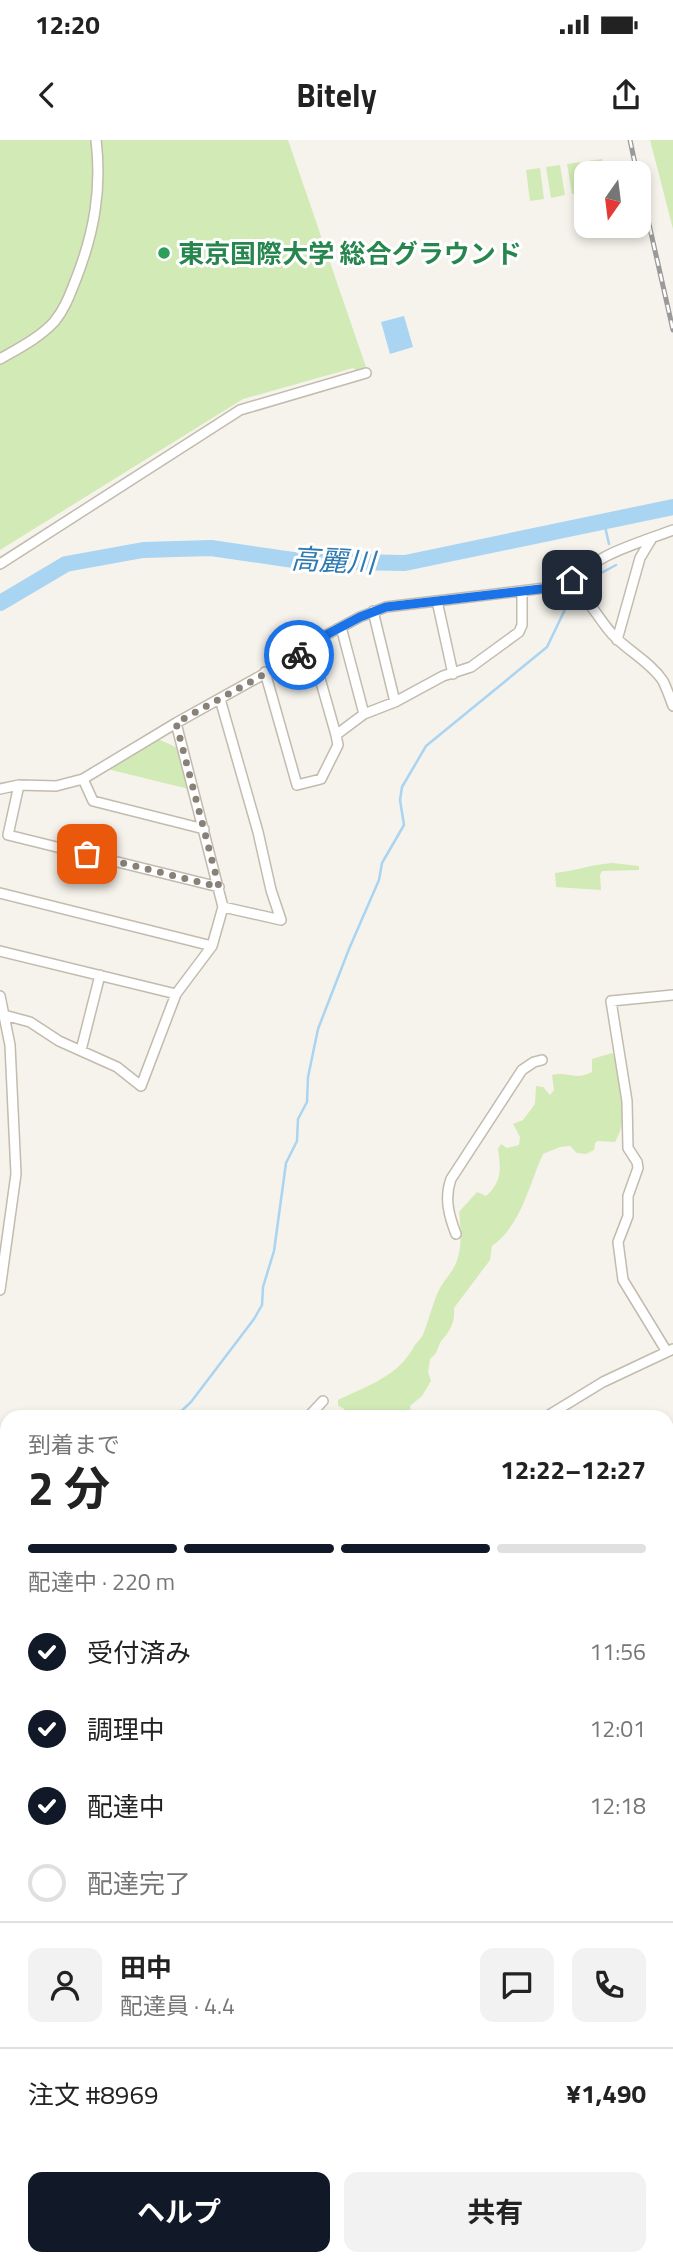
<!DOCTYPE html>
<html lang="ja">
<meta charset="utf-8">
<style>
:root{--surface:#fff;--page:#f2f2f2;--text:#222;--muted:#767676;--line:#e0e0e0;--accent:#111827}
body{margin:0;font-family:"Titillium Web","Noto Sans JP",sans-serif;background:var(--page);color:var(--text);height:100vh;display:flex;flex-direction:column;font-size:26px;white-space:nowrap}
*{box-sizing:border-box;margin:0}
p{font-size:23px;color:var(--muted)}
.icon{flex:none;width:38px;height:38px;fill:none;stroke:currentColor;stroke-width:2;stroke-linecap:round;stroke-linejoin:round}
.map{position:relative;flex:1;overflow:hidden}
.panel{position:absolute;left:0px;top:1270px;width:674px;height:856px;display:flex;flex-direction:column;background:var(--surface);border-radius:21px 21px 0 0;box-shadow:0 4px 10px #0003}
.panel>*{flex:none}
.needle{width:46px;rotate:194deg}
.controls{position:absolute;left:574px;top:21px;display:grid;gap:14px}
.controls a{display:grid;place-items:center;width:77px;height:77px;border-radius:14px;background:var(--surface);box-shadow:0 4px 10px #0003;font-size:35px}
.pin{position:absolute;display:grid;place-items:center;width:60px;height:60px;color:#fff;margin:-30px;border-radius:14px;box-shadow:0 4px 10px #0006}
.courier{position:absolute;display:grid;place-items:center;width:70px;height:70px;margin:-35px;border:5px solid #1a73e8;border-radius:50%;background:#fff;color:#222;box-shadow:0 2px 9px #0007}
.head em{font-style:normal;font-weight:700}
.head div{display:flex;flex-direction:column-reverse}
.head{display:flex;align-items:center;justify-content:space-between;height:119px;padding:0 28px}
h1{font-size:46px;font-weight:700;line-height:52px}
.bar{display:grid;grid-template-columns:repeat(4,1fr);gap:10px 7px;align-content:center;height:84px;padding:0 28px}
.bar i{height:9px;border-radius:5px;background:var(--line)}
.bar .current{background:var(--accent)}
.bar p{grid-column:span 4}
.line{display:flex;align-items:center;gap:18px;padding:0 28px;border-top:2px solid var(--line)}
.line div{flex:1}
.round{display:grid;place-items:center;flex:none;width:74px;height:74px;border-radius:14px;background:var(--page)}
ol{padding:0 28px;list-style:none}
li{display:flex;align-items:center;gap:21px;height:77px}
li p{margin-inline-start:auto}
li .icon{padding:7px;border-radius:50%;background:var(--accent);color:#fff;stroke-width:4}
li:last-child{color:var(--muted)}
li i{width:38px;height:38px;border:4px solid var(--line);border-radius:50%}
.button{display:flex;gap:14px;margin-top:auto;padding:14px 28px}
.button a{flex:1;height:80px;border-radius:14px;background:var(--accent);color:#fff;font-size:28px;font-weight:700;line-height:80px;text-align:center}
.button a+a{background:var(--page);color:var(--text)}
.status{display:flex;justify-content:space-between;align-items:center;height:49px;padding:0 35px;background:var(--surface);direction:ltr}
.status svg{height:19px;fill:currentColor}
header{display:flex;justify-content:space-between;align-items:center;height:91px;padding:0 28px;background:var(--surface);font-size:32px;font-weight:700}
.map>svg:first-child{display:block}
.green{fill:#d2eab5}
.water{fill:#a9d4f2}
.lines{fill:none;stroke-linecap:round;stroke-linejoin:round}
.stream{stroke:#a9d4f2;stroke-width:2.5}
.river{stroke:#a9d4f2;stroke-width:16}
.minor-casing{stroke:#c2bbae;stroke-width:12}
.major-casing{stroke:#e6c16a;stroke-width:14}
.minor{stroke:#fff;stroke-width:9}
.major{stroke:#ffe39c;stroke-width:10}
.rail-casing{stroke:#9a9a9a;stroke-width:5}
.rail{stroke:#fff;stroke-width:2.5;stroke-dasharray:8;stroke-linecap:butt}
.done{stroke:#878178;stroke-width:7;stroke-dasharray:0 12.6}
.route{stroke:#1a73e8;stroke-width:9}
.leisure-dot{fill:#2e9e5b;stroke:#fff;stroke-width:2.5}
.labels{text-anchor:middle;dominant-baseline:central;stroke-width:6;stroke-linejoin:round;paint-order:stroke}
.leisure-label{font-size:26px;font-weight:bold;fill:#27864d;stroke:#fff;text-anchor:start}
.water-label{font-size:28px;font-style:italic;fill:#2e7ab2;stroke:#fff}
</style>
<div class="status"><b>12:20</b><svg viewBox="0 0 49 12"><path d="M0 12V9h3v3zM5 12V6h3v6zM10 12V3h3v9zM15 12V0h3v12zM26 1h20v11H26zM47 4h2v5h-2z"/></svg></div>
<header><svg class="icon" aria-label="back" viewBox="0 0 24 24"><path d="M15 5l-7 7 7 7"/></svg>Bitely<svg class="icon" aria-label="share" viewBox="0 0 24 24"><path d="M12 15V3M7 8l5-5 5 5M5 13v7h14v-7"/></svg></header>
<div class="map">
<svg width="673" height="2126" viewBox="0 0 673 2126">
<rect width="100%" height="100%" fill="#f6f3ec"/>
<!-- green -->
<path class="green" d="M0,0h288l78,227 -10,3 -3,-2 -110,31 -243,151z
M650,0h23v89z
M602,19l2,14h-14l-2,-12z
M581,22l5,30 -14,2 -5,-30z
M560,25l5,30 -14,3 -5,-31z
M540,28l4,31 -14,2 -4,-31z
M158,599l20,9 11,41 -82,-20z
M613,723l26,3v4l-37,1 -2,4 1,15 -45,-3 -1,-14c20,-2 38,-9 58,-10z
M612,913l4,5c0,31 17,51 -1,84l-17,-1 -3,2 -1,7 -8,4 -9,-1 -7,-7 -10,1 -17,7c-15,33 -21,70 -51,92l-2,14 -36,48c1,14 -3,22 -12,32 -6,8 -2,11 -12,19l-2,13 3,9 -9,15 -12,10 2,11h-61l-8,-9 -5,-2v-6c27,-13 58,-23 74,-50 3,-7 10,-11 12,-18 5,-13 8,-26 14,-40 4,-9 10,-15 15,-23 10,-16 8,-40 6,-57l18,-20 9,4c16,-14 15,-27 12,-47l3,-5 6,4 12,-3 1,-8 -7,-13 10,-4 12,-16 1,-18 7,1 7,8 4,-5 -2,-15c16,-4 23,6 40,-3v-13z
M4,1908l3,2v107l-7,-1v-106z"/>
<!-- water -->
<path class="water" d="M404,176l9,31 -23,7 -9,-32z"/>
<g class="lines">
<!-- stream -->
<path class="stream" d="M604,382l5,22
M579,445l37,-20
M174,1278l17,-16 63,-83 8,-14 1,-18 11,-36 12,-88 11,-22 1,-22 9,-17 1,-25 10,-48 31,-80 30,-69 3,-17 22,-38 -4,-25 2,-13 24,-41 121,-99 24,-50
M0,1455l7,-18
M667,1613l6,-5
M667,1937l6,-4
M148,2126l4,-7"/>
<!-- river -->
<path class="river" d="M0,463l66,-39 77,-14 68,-2 89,13 105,2 268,-56"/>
<!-- minor casing -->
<g class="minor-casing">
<path id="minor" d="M0,219c19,-11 39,-21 54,-37 11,-13 16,-28 22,-43 18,-46 26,-90 20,-139
M0,424l240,-154 126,-37
M566,446c27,-31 70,-42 107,-56
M437,461l16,73
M373,471l22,91
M341,487l23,87
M617,500l23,-82 12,-20
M311,507l25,88
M265,532l32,113 24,-6 17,-34 -2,-10 28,-21 31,-12 48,-26 28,-9 48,-35 3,-7v-34
M220,559l38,133 13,58 10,30 -58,-13
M83,639l10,22 111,28
M19,645l-11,50 211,52
M0,649l19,-4 37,1 27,-7 93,-56 122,-68 26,-19 36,-19 26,-10 176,-21c25,3 36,35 53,51 15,15 36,26 48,44 4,8 7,17 10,25
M0,753l212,53
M0,811l176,43
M0,856l10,49 6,129 -16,116
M4,875l26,7 29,19 58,26 24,19 35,-92 36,-48 11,-39 -47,-184
M81,910l19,-75
M456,1094c-7,-18 -12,-36 -5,-55l71,-109 12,-8 8,-2
M667,1212l-44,-72 -5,-38 10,-26v-20l10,-28 -1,-6 -9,-14 -1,-47 -16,-100 62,-6
M307,1278l16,-17
M544,1278l59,-36 70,-33
M0,1304l7,13
M667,1338l6,-3
M667,1432l5,20 -5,1
M667,1623l6,-5
M0,1625l7,-8
M667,1723l6,5
M0,1746l7,-10
M0,1881h7
M667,2009h6
M0,2045l7,-6
M81,2119l10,7
M562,2126v-7"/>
</g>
<!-- major casing -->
<g class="major-casing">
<path id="major" d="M0,1714l7,-1
M667,2029l6,6"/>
</g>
<!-- minor -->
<use href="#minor" class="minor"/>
<!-- major -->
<use href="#major" class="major"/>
<!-- rail casing -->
<g class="rail-casing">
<path id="rail" d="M630,0l7,33
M639,40l34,150"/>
</g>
<!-- rail -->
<use href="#rail" class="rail"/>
</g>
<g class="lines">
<!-- done -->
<path class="done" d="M87,714l132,33 -43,-164 123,-68"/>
<!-- route -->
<path class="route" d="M299,515l25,-19 36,-19 26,-10 180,-21 6,-6"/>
</g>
<!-- markers -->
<circle class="leisure-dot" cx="164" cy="113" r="7"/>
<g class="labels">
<!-- leisure labels -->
<g class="leisure-label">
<text x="178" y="113">東京国際大学 総合グラウンド</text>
</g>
<!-- water labels -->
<g class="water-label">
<text transform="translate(333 420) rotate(3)">高麗川</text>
</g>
</g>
</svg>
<div class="controls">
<a><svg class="needle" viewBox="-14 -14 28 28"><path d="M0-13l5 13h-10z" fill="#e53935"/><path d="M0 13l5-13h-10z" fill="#767676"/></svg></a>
</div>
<div class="pin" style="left:87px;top:714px;background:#ea580c"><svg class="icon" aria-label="bag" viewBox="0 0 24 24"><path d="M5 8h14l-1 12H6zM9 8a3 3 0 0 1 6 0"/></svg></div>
<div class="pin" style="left:572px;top:440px;background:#1f2937"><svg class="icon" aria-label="home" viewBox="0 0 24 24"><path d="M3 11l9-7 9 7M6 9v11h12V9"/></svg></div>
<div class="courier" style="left:299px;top:515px"><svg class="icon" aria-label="bike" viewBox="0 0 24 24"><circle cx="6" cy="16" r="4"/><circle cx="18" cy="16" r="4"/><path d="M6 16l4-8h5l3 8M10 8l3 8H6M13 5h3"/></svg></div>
<section class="panel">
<div class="head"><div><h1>2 分</h1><p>到着まで</p></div><em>12:22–12:27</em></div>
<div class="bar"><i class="current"></i><i class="current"></i><i class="current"></i><i></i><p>配達中 · 220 m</p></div>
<ol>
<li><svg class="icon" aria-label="check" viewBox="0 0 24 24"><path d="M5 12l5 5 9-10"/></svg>受付済み<p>11:56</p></li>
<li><svg class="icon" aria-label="check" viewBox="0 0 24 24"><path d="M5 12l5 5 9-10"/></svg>調理中<p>12:01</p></li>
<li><svg class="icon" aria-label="check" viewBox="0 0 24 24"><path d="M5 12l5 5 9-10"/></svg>配達中<p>12:18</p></li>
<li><i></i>配達完了</li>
</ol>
<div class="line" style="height:126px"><a class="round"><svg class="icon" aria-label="person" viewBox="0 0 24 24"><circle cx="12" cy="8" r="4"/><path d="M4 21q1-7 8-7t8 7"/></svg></a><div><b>田中</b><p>配達員 · 4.4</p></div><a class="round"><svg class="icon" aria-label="chat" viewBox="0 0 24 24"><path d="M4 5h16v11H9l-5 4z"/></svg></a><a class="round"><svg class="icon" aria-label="phone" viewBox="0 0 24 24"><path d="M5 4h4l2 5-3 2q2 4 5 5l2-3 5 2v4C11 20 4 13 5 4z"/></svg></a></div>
<div class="line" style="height:91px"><div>注文 #8969</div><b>¥1,490</b></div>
<div class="button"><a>ヘルプ</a><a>共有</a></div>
</section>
</div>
